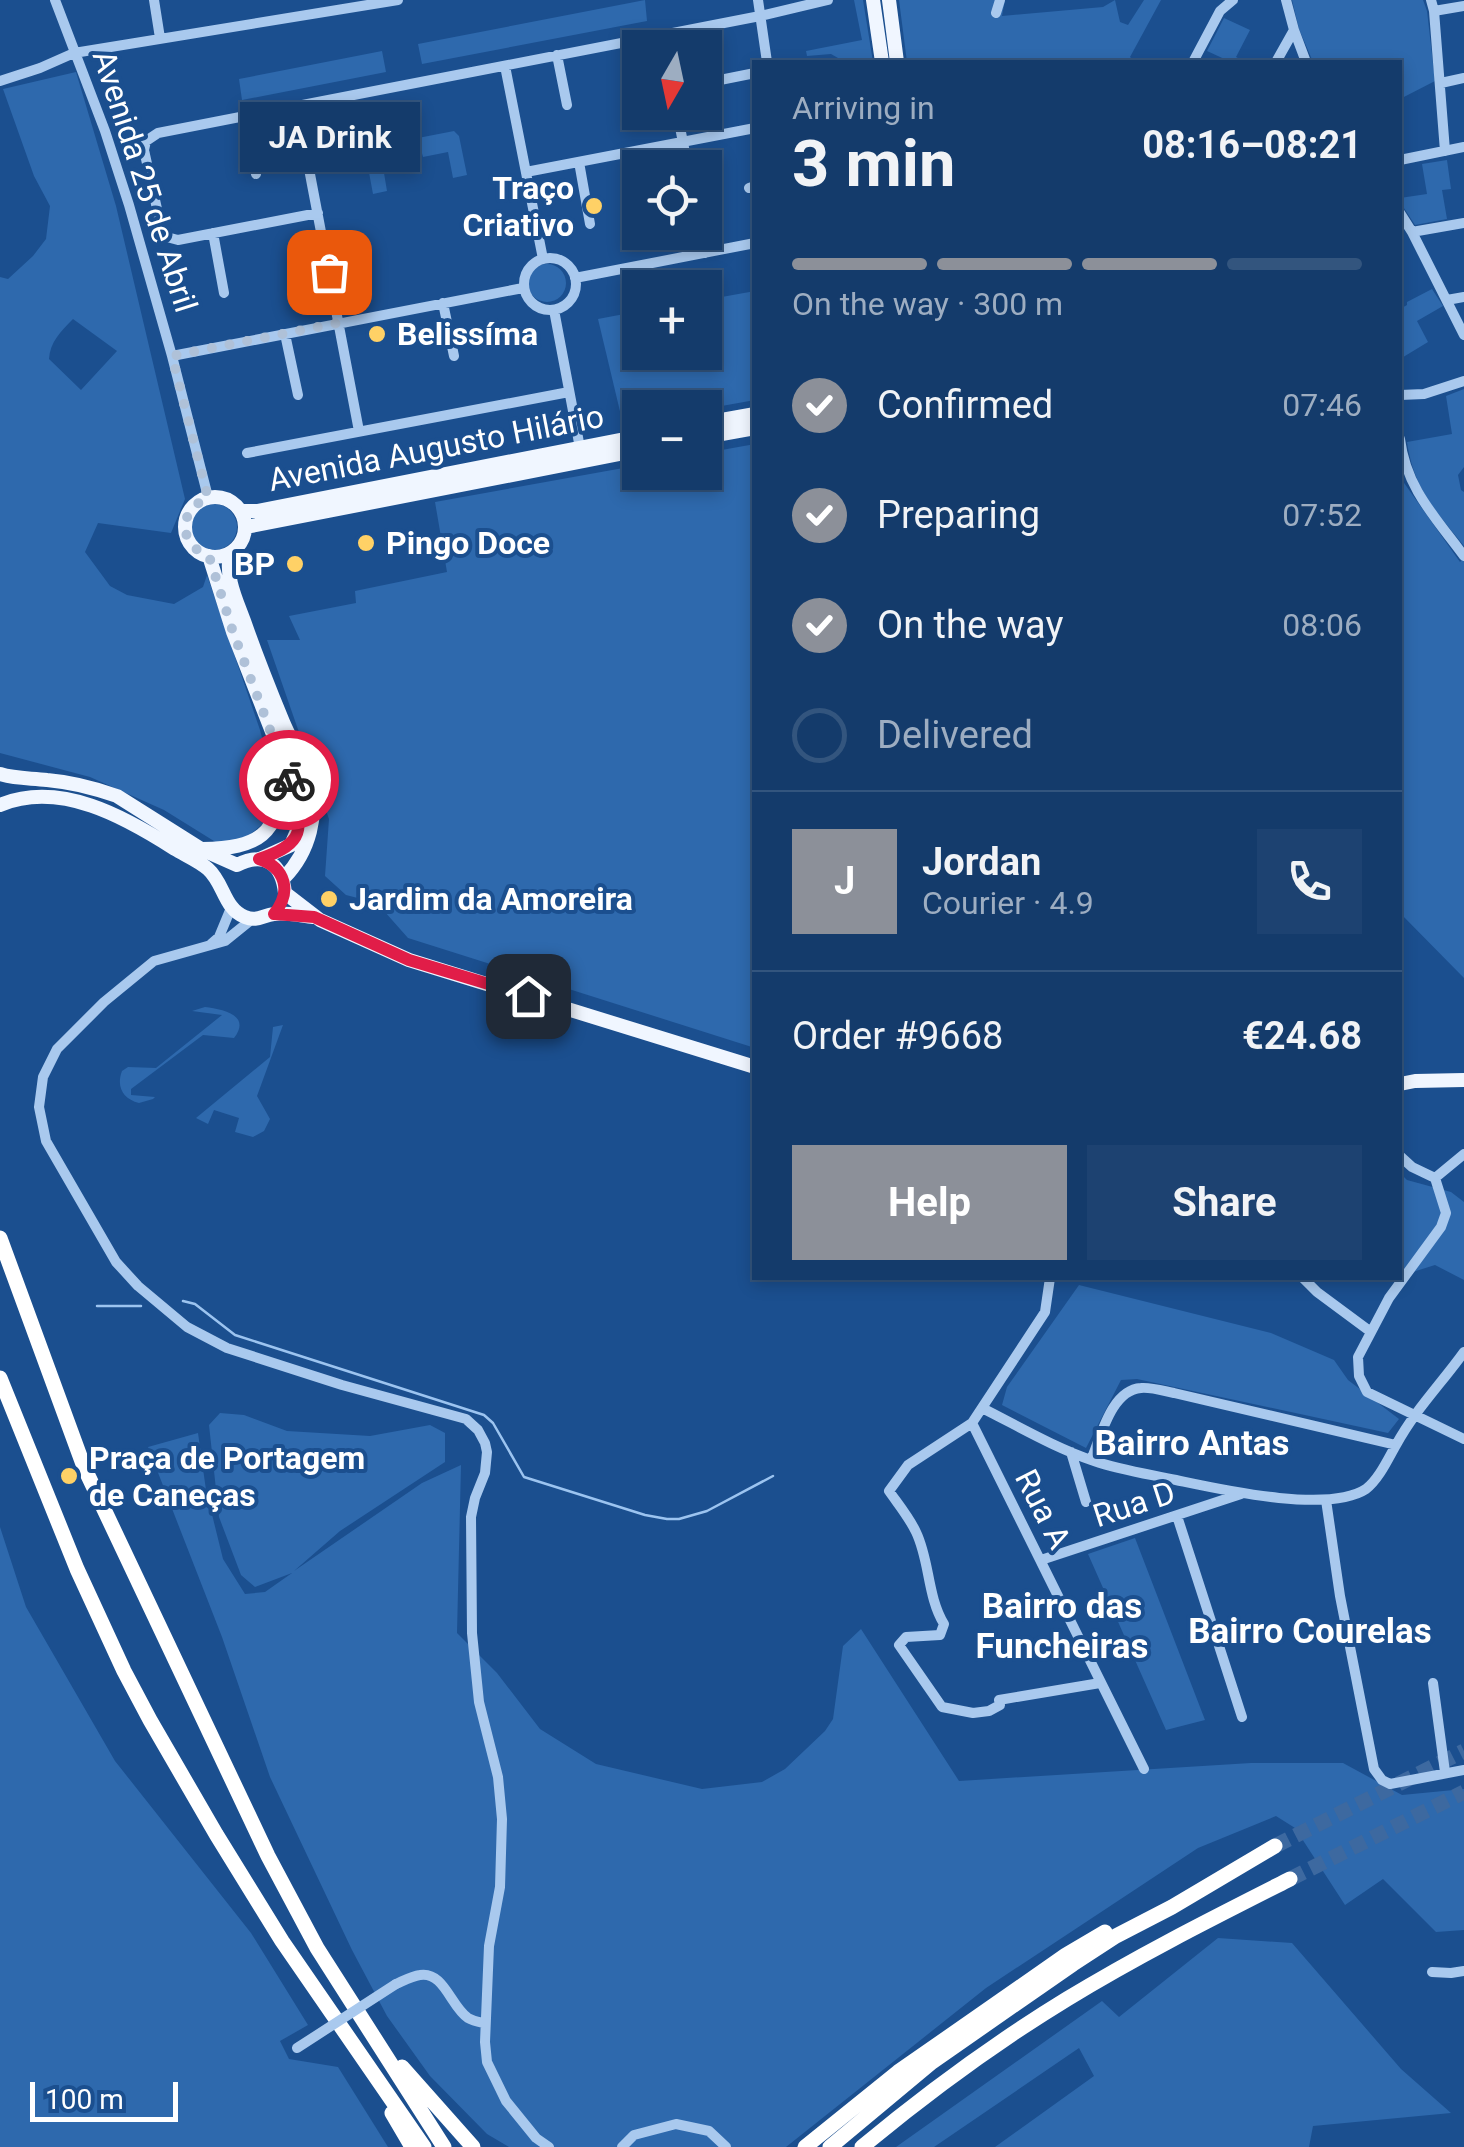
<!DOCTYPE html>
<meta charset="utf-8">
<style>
:root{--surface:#143b6b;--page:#1d4271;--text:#f1f3f6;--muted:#9dadc1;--line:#33557e;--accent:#8c9099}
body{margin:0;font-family:Roboto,sans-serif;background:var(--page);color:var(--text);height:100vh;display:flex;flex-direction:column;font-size:38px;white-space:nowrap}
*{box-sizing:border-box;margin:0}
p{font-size:32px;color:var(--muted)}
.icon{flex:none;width:55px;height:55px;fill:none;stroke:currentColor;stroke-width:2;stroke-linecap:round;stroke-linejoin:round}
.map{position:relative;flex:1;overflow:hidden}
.drawer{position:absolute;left:752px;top:60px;width:650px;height:1220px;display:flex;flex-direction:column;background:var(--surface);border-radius:0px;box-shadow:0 5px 15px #0003,0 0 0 2px var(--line)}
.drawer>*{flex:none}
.needle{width:65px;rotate:189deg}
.buttons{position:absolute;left:622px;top:30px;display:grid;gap:20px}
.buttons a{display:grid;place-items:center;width:100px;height:100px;border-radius:0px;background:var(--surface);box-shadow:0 5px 15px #0003,0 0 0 2px var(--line);font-size:50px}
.scale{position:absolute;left:30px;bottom:25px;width:148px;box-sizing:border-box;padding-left:10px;border:5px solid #fff;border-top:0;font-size:28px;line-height:35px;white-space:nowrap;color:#fff;-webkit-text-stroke:8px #1b4f8f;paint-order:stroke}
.pin{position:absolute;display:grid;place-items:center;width:85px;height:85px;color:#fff;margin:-42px;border-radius:20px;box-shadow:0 5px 15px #0006}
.courier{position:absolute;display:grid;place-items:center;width:100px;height:100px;margin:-50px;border:8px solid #e11d48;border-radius:50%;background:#fff;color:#222;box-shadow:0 2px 12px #0007}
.bubble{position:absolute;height:70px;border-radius:0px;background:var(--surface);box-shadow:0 5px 15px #0003,0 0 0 2px var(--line);font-size:32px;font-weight:700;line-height:70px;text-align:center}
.summary em{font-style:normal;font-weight:700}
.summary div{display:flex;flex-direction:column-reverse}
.summary{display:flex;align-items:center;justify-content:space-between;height:170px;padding:0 40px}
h1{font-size:65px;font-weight:700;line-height:75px}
.bar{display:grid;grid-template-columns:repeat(4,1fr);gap:15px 10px;align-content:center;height:120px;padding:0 40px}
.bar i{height:12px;border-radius:8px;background:var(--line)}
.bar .on{background:var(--accent)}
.bar p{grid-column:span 4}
.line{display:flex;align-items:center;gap:25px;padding:0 40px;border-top:2px solid var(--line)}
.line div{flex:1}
.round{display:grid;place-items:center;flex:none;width:105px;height:105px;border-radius:0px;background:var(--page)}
ol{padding:0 40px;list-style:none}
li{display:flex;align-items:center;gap:30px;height:110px}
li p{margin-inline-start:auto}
li .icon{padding:10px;border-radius:50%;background:var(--accent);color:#fff;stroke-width:4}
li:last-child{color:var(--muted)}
li i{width:55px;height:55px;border:5px solid var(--line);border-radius:50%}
.action{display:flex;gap:20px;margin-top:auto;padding:20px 40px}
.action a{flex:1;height:115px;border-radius:0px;background:var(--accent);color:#fff;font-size:40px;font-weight:700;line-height:115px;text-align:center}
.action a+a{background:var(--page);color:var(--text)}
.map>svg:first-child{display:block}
.green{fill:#2e69ad;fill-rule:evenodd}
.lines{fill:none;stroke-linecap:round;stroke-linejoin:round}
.stream{stroke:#9cc4f0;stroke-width:2.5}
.highway-tunnel{stroke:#3d69a0;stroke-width:15;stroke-dasharray:15 8;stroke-linecap:butt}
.minor{stroke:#a9c9ee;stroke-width:10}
.major{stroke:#f0f6ff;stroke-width:14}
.highway{stroke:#fff;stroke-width:15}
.minor-bridge{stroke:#a9c9ee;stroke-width:10}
.done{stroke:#afc1d8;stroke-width:10;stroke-dasharray:0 18}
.route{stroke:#e11d48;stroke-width:12}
.poi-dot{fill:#ffd166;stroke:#1b4f8f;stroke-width:4}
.labels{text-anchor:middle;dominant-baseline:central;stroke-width:8;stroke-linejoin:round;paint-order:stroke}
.street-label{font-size:32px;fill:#fff;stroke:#1b4f8f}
.poi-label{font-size:32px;font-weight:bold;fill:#fff;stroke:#1b4f8f;text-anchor:start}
.neighbourhood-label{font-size:35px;font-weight:bold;fill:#fff;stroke:#1b4f8f}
</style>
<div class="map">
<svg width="1464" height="2147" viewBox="0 0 1464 2147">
<rect width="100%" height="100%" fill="#1b4f8f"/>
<!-- green -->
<path class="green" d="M645,0l2,21 -225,43 -4,-20z
M854,0h9l10,62h-28l-14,-8 -24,2 -1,-5 56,-11z
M899,0h106l-3,16 101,-9 12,-7 5,22 8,3 16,-25h17l-31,57 5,5h-228z
M1292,0h131l4,11 8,70 -35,18v-37h-87l-14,-33z
M1224,18l26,12 -14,27 9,5h-14l-24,-11z
M382,51l4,21 -144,28 -3,-21z
M76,72l40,134 69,293 -14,34 -73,-10 -13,29 25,34 17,9 47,9 29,-17 4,-12 53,155 16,61 -12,32 -21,17 -21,6 -58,-36 -74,-33 -90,-24v-476l8,2 25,-23 13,-17 4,-33 -16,-30 -31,-87zM73,319l44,32 -36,39 -32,-31c1,-17 12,-28 24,-40z
M454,131l5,5 8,39 -14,3 -5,-26 -25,5 -5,-19z
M404,144l4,18 -25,5 4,24 -14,3 -8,-43z
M1447,160l4,29 -9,1 5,29 -32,6 -15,-23v-4l27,-4 -5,-30z
M528 283a19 19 0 1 1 38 0a19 19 0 1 1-38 0Z
M1432,289l11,17 -26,15 11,21 -28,17v-50l7,-4v-3z
M755,291v109l-50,9v-1h-65v13l-17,3 -25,-105 42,-8v41h65v-52z
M1464,389v78l-6,8 3,15 3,2v54c-29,-36 -50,-57 -57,-104l45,-8 -6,-38z
M755,444v604l-347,-110 -31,-35 -31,-8 -21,-19 4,-57 -62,-179h33l-11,-24 67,-13 -1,-12 92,-19 -12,-70 205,-37v7h65v-19z
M1400,468l2,12 58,82 4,-4v420l-64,-65z
M191 527a23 23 0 1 1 46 0a23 23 0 1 1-46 0Z
M205,1007c17,2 47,8 29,31l-31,-3 -72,54v6l24,2 -2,2 -14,4c-16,-4 -23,-16 -17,-32l6,-4 28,1 66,-53 -30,-4z
M283,1025l-26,71 13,23 -6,12 -11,6 -18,-5 4,-14 -25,-8 -6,14 -12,-6 74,-61 3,-30z
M1400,1173l7,7 44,12 13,10v78l-29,-15 -35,11z
M1079,1285l192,48 63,27 14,20 51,39 -11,14 -251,-54 -16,1 -35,68 -84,-43 5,-18z
M220,1413l24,2 43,16 83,5 60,-11 15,8v29l-105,69 -46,40 128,-88 39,-18 -4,168 40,40 43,56 56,35 106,25 60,-7 23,-13 40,-38 8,-12 10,-73 18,-17 98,152 292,-18h92l59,32 62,-6v141l-28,2 -53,-53 -38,26 -50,-77 -19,-12 -78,32 -212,140 -200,159h-277l-22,-13 -57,-58 -43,-60 -35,-66 -82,-173 -48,-140 -74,-190 50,-14 8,57 17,69 22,35 20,-2 27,-19 -37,14 -14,-12 -22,-58 -10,-92z
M0,1527l26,80 89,154 136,172 57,92 -28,16 9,18 49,8 50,80h-388z
M1135,1538l70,182 -39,10 -78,-176z
M1218,1938l74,5 109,126 50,44 -138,13 -4,21h-314l99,-71 -15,-28 -145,99h-38l206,-146 17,16z"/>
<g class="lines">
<!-- stream -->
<path class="stream" d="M183,1301l12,3 40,31 249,80 9,8 31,54 121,38 22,4h12l28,-8 66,-35
M97,1306h44"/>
<!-- highway-tunnel -->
<path class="highway-tunnel" d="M1275,1846l189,-95
M1290,1879l174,-87"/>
<!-- minor -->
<path class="minor" d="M55,0l50,131 24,74 43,151 36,141
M154,0l6,38
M758,0l9,62
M1286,0l8,30 12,32
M1431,0l3,11 11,140
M1434,11l30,-5
M996,13l4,-13
M557,55l10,50
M1193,62l27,-51 13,-11
M1276,62l18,-32
M505,66l38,193
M0,81l40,-13 34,-15 324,-53
M705,83l50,-10
M1441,83l23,-5
M297,106l62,325
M677,112l11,56
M245,116l11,58
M1400,160l64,-13
M579,162l11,62
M526,172l229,-44
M749,188l6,-2
M318,213l-140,27 -15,-4 -19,-86 2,-9 12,-8 602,-117 68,-16
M1400,213l12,19 52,103
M701,232l4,21
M1412,232l52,-9
M213,233l11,60
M524 284a26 26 0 1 1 52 0a26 26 0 1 1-52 0Z
M575,278l180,-35
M1447,300l17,-3
M443,303l11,53
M554,310l26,138
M285,334l13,61
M172,356l351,-68
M1400,395l24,-1 40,-13
M1400,439c6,49 36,79 64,117
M247,453l322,-61
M251,920l-26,21 -71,20 -50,41 -47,47 -14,28 -4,30 7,34 70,121 22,24 49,41 40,21 115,37 124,34 12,11 7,13 2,9 -2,21 -10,25 -4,19 1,116 7,69 19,75 4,42 -2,68 -11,59 -4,96 2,20 19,39 30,37 13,9
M211,944l8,-7 12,-29
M1464,1154l-29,24 11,35 -5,14 -52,71 -31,59 1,19 8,16 97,47
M1400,1156l12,11 23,11
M1050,1278l-5,34 -73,111 172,346
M1303,1278l14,14 54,40
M982,1408c36,18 73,40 112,53 26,9 54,13 82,19 43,9 152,34 190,9 13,-10 22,-30 30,-44
M972,1423l-64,42 -19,26c9,13 20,26 27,41 14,29 11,64 28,92l-4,11 -34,2 -7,8 43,62 31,6 16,-2 11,-6 -1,-5 101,-17
M1071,1452l15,50
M1091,1460c10,-23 20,-70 50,-72 10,-1 23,3 33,5l222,52c19,-35 45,-61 68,-93
M1326,1500l14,96 34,173 8,11 8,4 74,-14
M1177,1516l65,201
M1041,1560l200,-66
M1433,1683l12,89
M1432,1972l19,1 13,-2
M396,1984c7,-3 16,-8 24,-9 24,-4 31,32 48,43 5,3 11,4 16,5
M622,2147l12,-12 42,-11 33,7 17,16"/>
<!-- major -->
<path class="major" d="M873,0l9,62
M889,0l8,62
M705,423l50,-9
M705,437l50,-9
M185 527a30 30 0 1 1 60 0a30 30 0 1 1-60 0Z
M242,511h15l383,-75
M246,527l394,-77
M230,554c-5,23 6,45 14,67 12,34 25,67 39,101 8,19 19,37 25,56 12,36 1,74 -24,100
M209,556l24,76 52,133 15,59 -9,21 -31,14
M0,774c15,5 31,4 47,6 25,2 47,8 70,16l84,53 36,16c28,-14 45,-1 48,28l35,27 89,40 346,107
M0,805c60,-25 125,12 175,44 10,6 24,12 33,20 16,14 16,40 37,48 12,5 18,-2 29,-3 12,-2 28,2 39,3
M202,849c57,-1 76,-13 82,-73
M1400,1084l15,-3 49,-1"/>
<!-- highway -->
<path class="highway" d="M0,1238l84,229 184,389 49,92 127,199
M0,1378l77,191 47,102 26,49 66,114 66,107 142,206
M402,2067l71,80
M392,2113l20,34
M805,2147l93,-75 168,-117 39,-23
M830,2147l102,-85 141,-98 43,-28 56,-29 103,-61
M862,2147c65,-54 133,-104 205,-148 72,-44 148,-82 223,-120"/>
<!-- minor-bridge -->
<path class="minor-bridge" d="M297,2048l99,-64"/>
</g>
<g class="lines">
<!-- done -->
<path class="done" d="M289,780l-56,-148 -24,-76c-31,-11 -32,-46 -1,-58l-36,-142 166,-33 -9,-51"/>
<!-- route -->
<path class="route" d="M289,780c12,45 22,62 -30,79 27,9 33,33 15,55l40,3 95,43 119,36"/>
</g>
<!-- markers -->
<g class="poi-dot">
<circle cx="594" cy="206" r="10"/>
<circle cx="377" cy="334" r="10"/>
<circle cx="366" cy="543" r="10"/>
<circle cx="295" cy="564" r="10"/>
<circle cx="329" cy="899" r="10"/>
<circle cx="69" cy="1476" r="10"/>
</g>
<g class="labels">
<!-- street labels -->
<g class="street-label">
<text transform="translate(145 181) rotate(72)">Avenida 25 de Abril</text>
<text transform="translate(436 448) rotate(-11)">Avenida Augusto Hilário</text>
<text transform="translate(1134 1504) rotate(-18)">Rua D</text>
<text transform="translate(1043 1509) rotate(63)">Rua A</text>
</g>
<!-- poi labels -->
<g class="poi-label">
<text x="574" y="188" text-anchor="end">Traço<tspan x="574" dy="37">Criativo</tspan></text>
<text x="397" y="334">Belissíma</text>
<text x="386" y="543">Pingo Doce</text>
<text x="275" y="564" text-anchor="end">BP</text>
<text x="349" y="899">Jardim da Amoreira</text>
<text x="89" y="1458">Praça de Portagem<tspan x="89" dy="37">de Caneças</tspan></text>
</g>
<!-- neighbourhood labels -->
<g class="neighbourhood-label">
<text x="1192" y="1443">Bairro Antas</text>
<text x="1062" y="1606">Bairro das<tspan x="1062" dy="40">Funcheiras</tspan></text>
<text x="1310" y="1631">Bairro Courelas</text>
</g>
</g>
</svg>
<div class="buttons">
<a><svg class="needle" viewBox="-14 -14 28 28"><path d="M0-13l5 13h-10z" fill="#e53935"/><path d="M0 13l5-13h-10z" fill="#9dadc1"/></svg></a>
<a><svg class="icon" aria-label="locate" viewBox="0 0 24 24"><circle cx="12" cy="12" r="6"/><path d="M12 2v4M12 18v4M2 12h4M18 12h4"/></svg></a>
<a>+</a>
<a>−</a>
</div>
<div class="scale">100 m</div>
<div class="pin" style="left:329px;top:272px;background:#ea580c"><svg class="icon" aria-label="bag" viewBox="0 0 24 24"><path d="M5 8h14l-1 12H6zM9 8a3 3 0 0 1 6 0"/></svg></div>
<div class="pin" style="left:528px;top:996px;background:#1f2937"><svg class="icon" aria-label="home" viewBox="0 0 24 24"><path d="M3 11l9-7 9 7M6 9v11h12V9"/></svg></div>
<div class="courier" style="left:289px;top:780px"><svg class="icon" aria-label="bike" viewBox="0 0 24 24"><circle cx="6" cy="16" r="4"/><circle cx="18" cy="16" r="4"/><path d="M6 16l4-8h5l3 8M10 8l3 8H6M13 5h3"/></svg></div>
<div class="bubble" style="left:240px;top:102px;width:180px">JA Drink</div>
<section class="drawer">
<div class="summary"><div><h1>3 min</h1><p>Arriving in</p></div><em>08:16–08:21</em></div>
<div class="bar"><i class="on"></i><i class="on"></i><i class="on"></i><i></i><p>On the way · 300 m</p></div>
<ol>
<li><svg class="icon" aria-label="check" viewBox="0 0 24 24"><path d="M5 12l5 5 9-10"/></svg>Confirmed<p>07:46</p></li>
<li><svg class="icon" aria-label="check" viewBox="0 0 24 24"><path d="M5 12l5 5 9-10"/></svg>Preparing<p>07:52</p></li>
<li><svg class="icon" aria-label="check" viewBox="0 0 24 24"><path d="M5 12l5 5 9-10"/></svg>On the way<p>08:06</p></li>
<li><i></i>Delivered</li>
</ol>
<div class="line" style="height:180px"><b class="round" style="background:var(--accent);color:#fff">J</b><div><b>Jordan</b><p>Courier · 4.9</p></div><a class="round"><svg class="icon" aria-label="phone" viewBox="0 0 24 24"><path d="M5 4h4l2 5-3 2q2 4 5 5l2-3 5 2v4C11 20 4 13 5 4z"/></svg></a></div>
<div class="line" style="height:130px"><div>Order #9668</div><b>€24.68</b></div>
<div class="action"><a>Help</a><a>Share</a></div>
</section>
</div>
